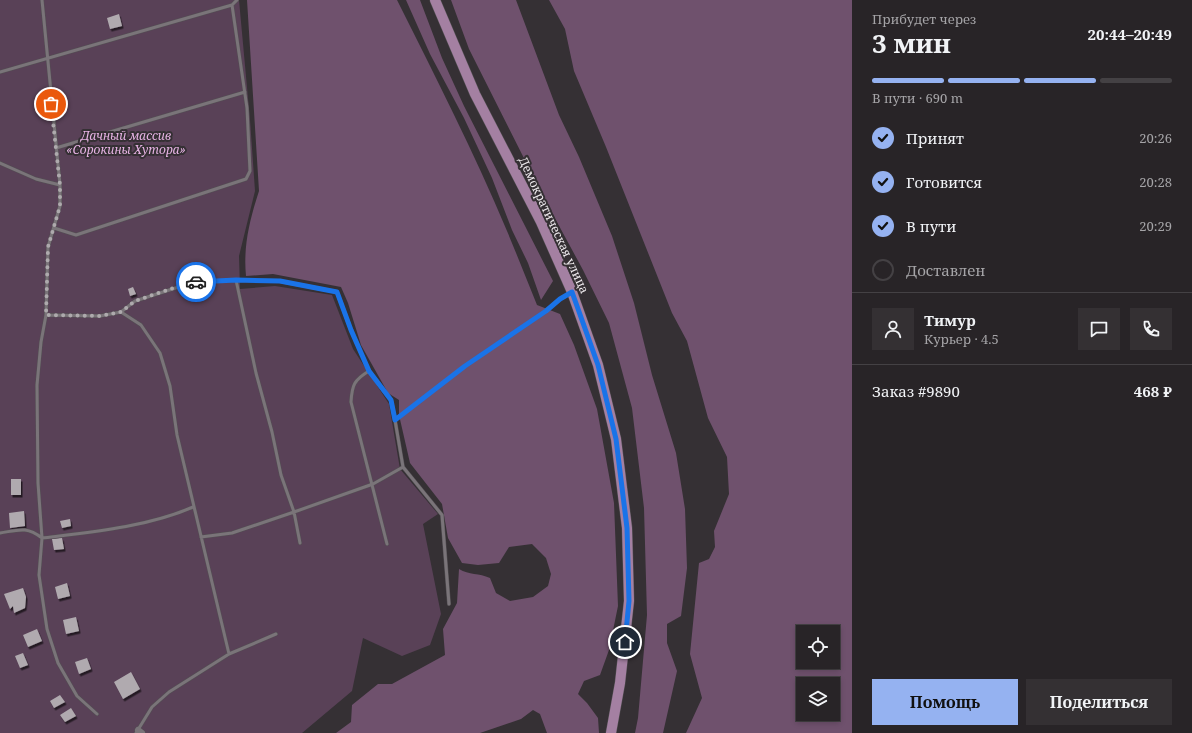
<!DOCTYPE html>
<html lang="ru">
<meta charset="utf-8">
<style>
:root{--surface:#282427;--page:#343033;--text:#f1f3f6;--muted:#a5a4a7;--line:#444144;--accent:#95b2f1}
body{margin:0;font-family:"Noto Serif",serif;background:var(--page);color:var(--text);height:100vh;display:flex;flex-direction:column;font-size:15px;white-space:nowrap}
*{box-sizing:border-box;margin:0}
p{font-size:13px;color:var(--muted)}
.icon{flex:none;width:22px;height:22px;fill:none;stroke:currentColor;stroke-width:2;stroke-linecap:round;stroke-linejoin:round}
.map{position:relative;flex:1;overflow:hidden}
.sheet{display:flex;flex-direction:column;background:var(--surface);width:340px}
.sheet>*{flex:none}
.controls{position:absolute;left:796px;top:625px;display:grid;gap:8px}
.controls a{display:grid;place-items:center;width:44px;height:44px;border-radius:0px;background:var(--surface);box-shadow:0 2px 6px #0003,0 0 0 1px var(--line);font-size:20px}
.pin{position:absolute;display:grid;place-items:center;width:34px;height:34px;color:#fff;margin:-17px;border:2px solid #fff;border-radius:50%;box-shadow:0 1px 4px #0007}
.courier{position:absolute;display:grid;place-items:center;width:40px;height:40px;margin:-20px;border:3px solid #1a73e8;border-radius:50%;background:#fff;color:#222;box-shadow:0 1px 5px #0007}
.headline em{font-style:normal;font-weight:700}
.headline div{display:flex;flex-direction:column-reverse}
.headline{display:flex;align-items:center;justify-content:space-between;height:68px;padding:0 20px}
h1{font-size:26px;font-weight:700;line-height:30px}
.bar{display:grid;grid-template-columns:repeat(4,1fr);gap:6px 4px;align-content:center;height:48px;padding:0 20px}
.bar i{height:5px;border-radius:3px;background:var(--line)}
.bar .active{background:var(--accent)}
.bar p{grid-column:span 4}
.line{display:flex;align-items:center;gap:10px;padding:0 20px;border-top:1px solid var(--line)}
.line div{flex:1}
.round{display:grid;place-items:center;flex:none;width:42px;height:42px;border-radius:0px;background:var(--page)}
ol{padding:0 20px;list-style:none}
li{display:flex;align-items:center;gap:12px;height:44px}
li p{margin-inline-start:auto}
li .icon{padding:4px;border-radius:50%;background:var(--accent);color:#111;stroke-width:4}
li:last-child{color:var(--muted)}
li i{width:22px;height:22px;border:2px solid var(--line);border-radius:50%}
.cta{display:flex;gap:8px;margin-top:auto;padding:8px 20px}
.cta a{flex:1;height:46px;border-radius:0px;background:var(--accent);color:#111;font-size:16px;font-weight:700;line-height:46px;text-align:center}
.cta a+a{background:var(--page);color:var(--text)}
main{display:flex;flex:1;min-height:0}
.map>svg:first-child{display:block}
.green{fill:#594157}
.forest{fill:#6f516d;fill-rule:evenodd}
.building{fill:#b0aaaf;filter:url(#shadow)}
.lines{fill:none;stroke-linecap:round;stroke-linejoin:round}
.service-casing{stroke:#534f53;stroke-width:4}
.minor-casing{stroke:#534f53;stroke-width:7}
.primary-casing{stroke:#534f53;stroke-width:11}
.service{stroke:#7a7479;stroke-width:3}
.minor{stroke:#7a7479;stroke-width:6}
.primary{stroke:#a480a2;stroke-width:10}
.done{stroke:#aeaaad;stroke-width:4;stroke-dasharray:0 7.2}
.route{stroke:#1a73e8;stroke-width:5}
.labels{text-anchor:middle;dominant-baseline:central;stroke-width:4;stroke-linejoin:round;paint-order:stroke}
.park-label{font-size:12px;font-style:italic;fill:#e7b3e4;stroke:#353034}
.street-label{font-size:12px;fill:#efebee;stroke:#353034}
</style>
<main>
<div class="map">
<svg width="852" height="733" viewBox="0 0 852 733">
<defs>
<filter id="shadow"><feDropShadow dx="1.5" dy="2.5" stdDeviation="0" flood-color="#0009"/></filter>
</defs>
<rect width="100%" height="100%" fill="#353034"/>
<!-- green -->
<path class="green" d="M0,0h239l11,120 5,71 -16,65 1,33 35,-3 57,9 21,54 36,55 11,65 38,45 -15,10 18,90 -11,31 -28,11 -39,-18 -11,53 -50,42h-302z"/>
<!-- forest -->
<path class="forest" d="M247,0h150c38,76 77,152 110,231 10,24 20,49 30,74l23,9 14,31 23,64 17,94 4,103 -9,44 -9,25 -16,6 -6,13 9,9 11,15 1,15h-52l-7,-19 -7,-4 -12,9 -41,14h-144l15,-11 1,-17 26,-21h14l53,-29 -2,-26 14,-26 2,-34c10,6 20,4 31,9l6,15 14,8 23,-4 15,-11 3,-12 -5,-16 -14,-14 -23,3 -10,16 -21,2 -16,-2 -14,-25 -6,-34 -32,-41 -11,-48v-15l-11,-7 -27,-48 -13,-42 -7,-16 -68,-13 -27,2c-3,-30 4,-57 13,-85z
M406,0h14l22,58 22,48 89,175 -12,19 -13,-37 -16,-33 -20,-52 -28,-60 -34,-64z
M451,0h65l43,115 20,42 33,79 22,67 18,72 24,78 9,56 2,59 -6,48 -14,8v19l10,28 -14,62h-28l3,-15 9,-103 -3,-107 -12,-100 -23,-85 -26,-53 -38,-70 -76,-151z
M549,0h303v733h-166l16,-35 -12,-44 9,-91 10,-4 6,-12 -1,-16 15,-37 -2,-37 -19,-39 -21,-77 -15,-28 -66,-166 -32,-76 -9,-42zM803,632h30v30h-30zM803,684h30v30h-30z"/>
<!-- building -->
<path class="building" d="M119,14l3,12 -12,3 -3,-11z
M133,287l3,7 -6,2 -2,-7z
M11,479h10v16h-10z
M24,511l1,15 -15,2 -1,-15z
M70,519l1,7 -9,2 -2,-7z
M62,538l2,11 -10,1 -2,-11z
M67,583l3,13 -12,3 -3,-12z
M23,588l3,9 -1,11 -11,5 -1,-7 -3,3 -6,-15z
M76,617l3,14 -13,3 -3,-14z
M37,629l5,12 -14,6 -5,-12z
M23,653l5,12 -8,3 -5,-12z
M87,658l4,11 -12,5 -4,-12z
M131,672l9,17 -17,10 -9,-17z
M60,695l5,7 -11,6 -4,-7z
M71,708l5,8 -11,6 -5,-7z"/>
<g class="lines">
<!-- service casing -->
<g class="service-casing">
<path id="service" d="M42,0l18,185v21l-12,41 -2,68 -5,27 -4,43 1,98 4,55 -3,37 8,54 11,34 19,33 20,18
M0,72l232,-67
M56,148l189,-56
M0,163l36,16 24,6
M54,228l22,7 170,-56 4,-8 -3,-63 -15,-103 5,-5
M236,280l43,1 58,11 14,38 18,41c-15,9 -17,14 -18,31l36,142
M121,312l14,-11 56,-18 45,-3 20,93 16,59 9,43 13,37 6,31
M46,315l54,1 21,-4 20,13 19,28 10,33 7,49 52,219
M369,371l22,29 4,20 70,-54 81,-55 14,-12 11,-6
M395,420l8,47 39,48 7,89
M0,533c19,-3 26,-7 42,5 50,-6 105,-11 151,-31
M201,537l31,-4 62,-21 79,-28 30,-17
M136,733l16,-26 17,-15 60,-38 47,-20"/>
</g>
<!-- minor casing -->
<g class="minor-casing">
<path id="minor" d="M138,730l4,3"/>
</g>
<!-- primary casing -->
<g class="primary-casing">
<path id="primary" d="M435,0l40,94 66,128 31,70 26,73 18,74 11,89 2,73 -9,82 -9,50"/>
</g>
<!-- service -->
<use href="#service" class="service"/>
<!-- minor -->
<use href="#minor" class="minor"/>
<!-- primary -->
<use href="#primary" class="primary"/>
</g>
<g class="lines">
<!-- done -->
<path class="done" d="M51,104l9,81v21l-12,41 -2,68 54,1 21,-4 14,-11 56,-19h5"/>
<!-- route -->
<path class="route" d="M196,282l40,-2 44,1 57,11 14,38 18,41 22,29 4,20 70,-54 81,-55 14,-12 12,-7 26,73 18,74 11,89 2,73 -4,41"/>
</g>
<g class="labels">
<!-- park labels -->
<g class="park-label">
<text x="126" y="135">Дачный массив<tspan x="126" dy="14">«Сорокины Хутора»</tspan></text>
</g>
<!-- street labels -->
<g class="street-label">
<text transform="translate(554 225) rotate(65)">Демократическая улица</text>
</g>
</g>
</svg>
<div class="controls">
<a><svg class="icon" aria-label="locate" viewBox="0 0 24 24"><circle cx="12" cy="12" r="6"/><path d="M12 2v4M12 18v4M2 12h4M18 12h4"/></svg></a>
<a><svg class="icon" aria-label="layers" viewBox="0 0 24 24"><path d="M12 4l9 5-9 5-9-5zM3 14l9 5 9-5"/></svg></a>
</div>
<div class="pin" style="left:51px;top:104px;background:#ea580c"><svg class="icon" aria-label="bag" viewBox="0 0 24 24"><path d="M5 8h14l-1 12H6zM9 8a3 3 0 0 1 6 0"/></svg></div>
<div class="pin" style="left:625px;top:642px;background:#1f2937"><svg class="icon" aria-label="home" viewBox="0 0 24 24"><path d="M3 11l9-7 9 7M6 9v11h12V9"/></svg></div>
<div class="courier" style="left:196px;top:282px"><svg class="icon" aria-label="car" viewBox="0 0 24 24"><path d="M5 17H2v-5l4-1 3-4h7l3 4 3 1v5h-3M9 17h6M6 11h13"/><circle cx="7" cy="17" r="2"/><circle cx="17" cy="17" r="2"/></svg></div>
</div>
<section class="sheet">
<div class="headline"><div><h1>3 мин</h1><p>Прибудет через</p></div><em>20:44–20:49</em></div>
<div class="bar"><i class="active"></i><i class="active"></i><i class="active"></i><i></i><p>В пути · 690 m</p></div>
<ol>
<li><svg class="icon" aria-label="check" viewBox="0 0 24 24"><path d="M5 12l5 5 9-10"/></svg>Принят<p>20:26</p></li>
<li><svg class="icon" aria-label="check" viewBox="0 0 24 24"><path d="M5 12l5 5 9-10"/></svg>Готовится<p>20:28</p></li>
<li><svg class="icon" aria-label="check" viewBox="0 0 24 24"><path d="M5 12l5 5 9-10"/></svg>В пути<p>20:29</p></li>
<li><i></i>Доставлен</li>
</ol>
<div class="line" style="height:72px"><a class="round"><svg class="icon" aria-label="person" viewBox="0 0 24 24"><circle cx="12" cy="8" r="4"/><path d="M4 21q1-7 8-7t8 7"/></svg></a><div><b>Тимур</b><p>Курьер · 4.5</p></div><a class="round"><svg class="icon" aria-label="chat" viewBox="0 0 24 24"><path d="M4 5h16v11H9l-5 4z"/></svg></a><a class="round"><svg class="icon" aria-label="phone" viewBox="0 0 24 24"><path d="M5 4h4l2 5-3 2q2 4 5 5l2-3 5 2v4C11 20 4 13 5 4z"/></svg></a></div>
<div class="line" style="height:52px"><div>Заказ #9890</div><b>468 ₽</b></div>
<div class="cta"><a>Помощь</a><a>Поделиться</a></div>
</section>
</main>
